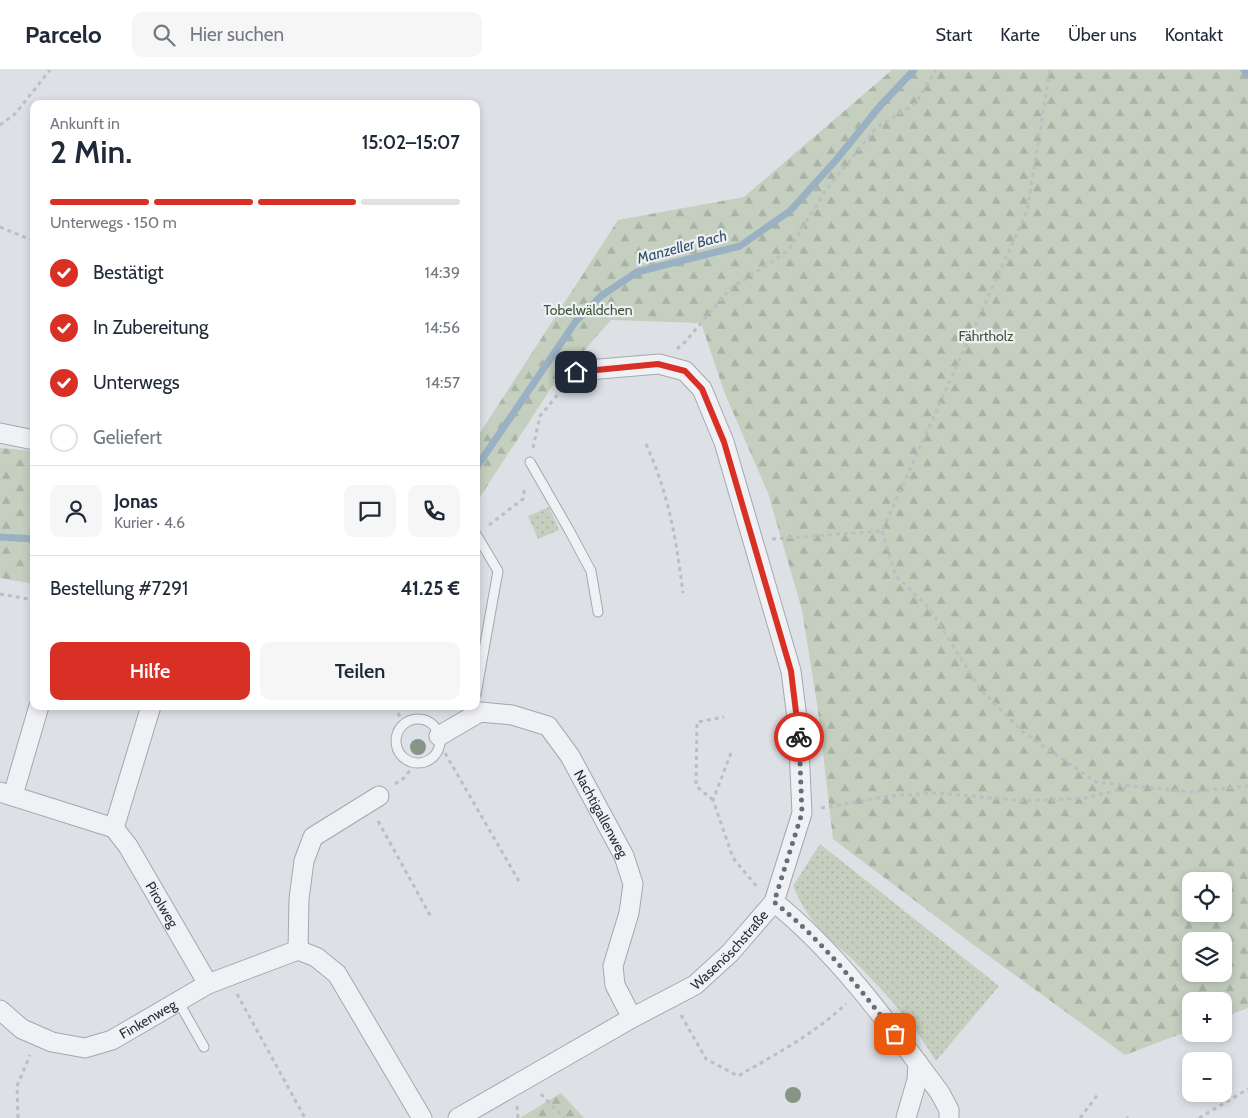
<!DOCTYPE html>
<html lang="de">
<meta charset="utf-8">
<style>
:root{--surface:#fff;--page:#f6f6f7;--text:#1f2937;--muted:#747a83;--line:#e0e1e3;--accent:#d93025}
body{margin:0;font-family:Cabin,sans-serif;background:var(--page);color:var(--text);height:100vh;display:flex;flex-direction:column;font-size:19px;white-space:nowrap}
*{box-sizing:border-box;margin:0}
p{font-size:16px;color:var(--muted)}
.icon{flex:none;width:28px;height:28px;fill:none;stroke:currentColor;stroke-width:2;stroke-linecap:round;stroke-linejoin:round}
.map{position:relative;flex:1;overflow:hidden}
.sheet{position:absolute;left:30px;top:30px;width:450px;height:610px;display:flex;flex-direction:column;background:var(--surface);border-radius:10px;box-shadow:0 2px 8px #0003}
.sheet>*{flex:none}
.fabs{position:absolute;left:1182px;top:802px;display:grid;gap:10px}
.fabs a{display:grid;place-items:center;width:50px;height:50px;border-radius:10px;background:var(--surface);box-shadow:0 2px 8px #0003;font-size:25px}
.pin{position:absolute;display:grid;place-items:center;width:42px;height:42px;color:#fff;margin:-21px;border-radius:10px;box-shadow:0 2px 8px #0006}
.courier{position:absolute;display:grid;place-items:center;width:50px;height:50px;margin:-25px;border:4px solid #d93025;border-radius:50%;background:#fff;color:#222;box-shadow:0 1px 6px #0007}
.head em{font-style:normal;font-weight:600}
.head div{display:flex;flex-direction:column-reverse}
.head{display:flex;align-items:center;justify-content:space-between;height:85px;padding:0 20px}
h1{font-size:32px;font-weight:600;line-height:38px}
.bar{display:grid;grid-template-columns:repeat(4,1fr);gap:8px 5px;align-content:center;height:60px;padding:0 20px}
.bar i{height:6px;border-radius:4px;background:var(--line)}
.bar .selected{background:var(--accent)}
.bar p{grid-column:span 4}
.line{display:flex;align-items:center;gap:12px;padding:0 20px;border-top:1px solid var(--line)}
.line div{flex:1}
.round{display:grid;place-items:center;flex:none;width:52px;height:52px;border-radius:10px;background:var(--page)}
ol{padding:0 20px;list-style:none}
li{display:flex;align-items:center;gap:15px;height:55px}
li p{margin-inline-start:auto}
li .icon{padding:5px;border-radius:50%;background:var(--accent);color:#fff;stroke-width:4}
li:last-child{color:var(--muted)}
li i{width:28px;height:28px;border:2px solid var(--line);border-radius:50%}
.button{display:flex;gap:10px;margin-top:auto;padding:10px 20px}
.button a{flex:1;height:58px;border-radius:10px;background:var(--accent);color:#fff;font-size:20px;font-weight:600;line-height:58px;text-align:center}
.button a+a{background:var(--page);color:var(--text)}
header{display:flex;align-items:center;gap:30px;box-sizing:border-box;height:70px;padding:0 25px;background:var(--surface);border-bottom:1px solid var(--line)}
header strong{font-size:24px}
nav{display:flex;gap:28px;margin-inline-start:auto;font-size:18px}
.search{width:350px;height:45px;background:var(--page);display:flex;align-items:center;gap:12px;box-sizing:border-box;padding:0 18px;border-radius:10px;color:var(--muted);font-size:19px}
.map>svg:first-child{display:block}
.grass{fill:url(#grass-dots)}
.forest{fill:url(#forest-firs);fill-rule:evenodd}
.lines{fill:none;stroke-linecap:round;stroke-linejoin:round}
.stream{stroke:#9ab1c4;stroke-width:7}
.service-casing{stroke:#a3a8af;stroke-width:11}
.minor-casing{stroke:#a3a8af;stroke-width:21}
.path{stroke:#bbbfc4;stroke-width:3;stroke-dasharray:4 4;stroke-linecap:butt}
.service{stroke:#eff1f4;stroke-width:9}
.minor{stroke:#eff1f4;stroke-width:19}
.tree{fill:#869585}
.done{stroke:#676e77;stroke-width:5;stroke-dasharray:0 9}
.route{stroke:#d93025;stroke-width:6}
.labels{text-anchor:middle;dominant-baseline:central;stroke-width:4.5;stroke-linejoin:round;paint-order:stroke}
.park-label{font-size:14px;fill:#3e5636;stroke:#ecf0f4}
.street-label{font-size:14px;fill:#28303b;stroke:#ecf0f4}
.water-label{font-size:15px;font-style:italic;fill:#35516c;stroke:#ecf0f4}
</style>
<header>
<strong>Parcelo</strong>
<div class="search"><svg class="icon" aria-label="search" viewBox="0 0 24 24"><circle cx="10" cy="10" r="6"/><path d="M15 15l6 6"/></svg>Hier suchen</div>
<nav><a>Start</a><a>Karte</a><a>Über uns</a><a>Kontakt</a></nav>
</header>
<div class="map">
<svg width="1248" height="1048" viewBox="0 0 1248 1048">
<defs>
<pattern id="grass-dots" width="8" height="8" patternUnits="userSpaceOnUse" patternTransform="scale(1.25)"><rect width="8" height="8" fill="#c4cfbf"/><path d="M2 2h.1M6 6h.1" fill="none" stroke="#a8b2a5" stroke-width="1.8" stroke-linecap="round"/></pattern>
<pattern id="forest-firs" width="22" height="20" patternUnits="userSpaceOnUse" patternTransform="scale(1.25)"><rect width="22" height="20" fill="#c4cfbf"/><path d="M5 1l3.5 6h-7zM16 11l3.5 6h-7z" fill="#a8b2a5"/></pattern>
</defs>
<rect width="100%" height="100%" fill="#dde1e6"/>
<!-- grass -->
<path class="grass" d="M549,437l10,23 -21,9 -10,-23z
M820,774l179,142 -63,75c-23,-38 -52,-70 -83,-101 -8,-8 -18,-15 -26,-23 -15,-15 -26,-32 -34,-51z"/>
<!-- forest -->
<path class="forest" d="M892,0h356v938l-24,9v-16h-33v29l-66,25 -150,-109 -142,-107 -15,-129 -16,-100 -34,-117 -43,-99 -24,-71 -90,-3 -60,68 -75,115v-64l142,-219 126,-23zM1191,811h33v33h-33zM1191,871h33v33h-33z
M0,378l34,3v133l-34,-6z
M561,1023l23,25h-64z"/>
<g class="lines">
<!-- stream -->
<path class="stream" d="M1244,0l4,5
M476,398l100,-147 25,-25 36,-24 103,-26 50,-35 46,-51 44,-54 34,-36
M0,467l34,2"/>
<!-- service casing -->
<g class="service-casing">
<path id="service" d="M530,392l39,68 22,41 7,41
M476,464l22,37 -22,123
M396 671a22 22 0 1 1 44 0a22 22 0 1 1-44 0Z
M178,931l26,46"/>
</g>
<!-- minor casing -->
<g class="minor-casing">
<g id="minor">
<path d="M0,363l34,7"/>
<path id="s1" d="M439,666l41,-24 32,3 36,11 22,30 54,100 9,28 -4,29 -16,53 2,19 17,33"/>
<path id="s2" d="M0,722l114,36 14,18 80,138"/>
<path d="M13,725l26,-89"/>
<path d="M114,758l37,-122"/>
<path d="M774,832c64,51 117,125 166,191l9,17v8"/>
<path d="M298,880l1,-51 5,-38 9,-24 66,-41"/>
<path id="s3" d="M0,940l22,19 30,13 33,6 27,-8 96,-56 90,-34 18,7 21,17 85,144"/>
<path id="s4" d="M458,1048l174,-100 63,-33 35,-32 44,-51 28,-89 -4,-87 -7,-55 -67,-229 -22,-53 -17,-18 -26,-7 -83,7"/>
<path d="M906,1048l11,-38 1,-17"/>
</g>
</g>
<!-- path -->
<path class="path" d="M0,55l15,-11 35,-44
M0,157l34,14
M677,279l8,-7 45,-53 58,-38 38,-61 51,-63 38,-23 21,-34
M646,374c23,51 30,94 37,149
M533,378l7,-32 25,-30
M489,455l34,-26 2,-13
M882,461l14,45 34,33 50,80 43,43 73,50 93,10 59,-6
M772,469l110,-8 145,-320 23,-141
M0,524l34,6
M394,636l10,18
M445,683l75,130
M731,683l-18,47 20,58 24,29
M395,714l9,-6 11,-14
M713,730l-17,-14 1,-64 27,-5
M821,738l68,-12 48,-3 89,8 60,-3 43,-11
M378,751l53,96
M237,924l68,124
M681,945l25,44 32,17c37,-21 77,-43 108,-72
M541,1024l23,24
M517,1036l1,12
M18,1048l-1,-32 13,-31
M1080,1048l19,-25
M1127,1048l1,-1
M1199,1048l49,-29"/>
<!-- service -->
<use href="#service" class="service"/>
<!-- minor -->
<use href="#minor" class="minor"/>
</g>
<!-- trees -->
<g class="tree">
<circle cx="418" cy="677" r="8"/>
<circle cx="793" cy="1025" r="8"/>
</g>
<g class="lines">
<!-- done -->
<path class="done" d="M799,667l3,76 -28,89c47,37 85,85 121,132"/>
<!-- route -->
<path class="route" d="M576,302l82,-8 27,7 17,18 22,53 67,229 8,66"/>
</g>
<g class="labels">
<!-- park labels -->
<g class="park-label">
<text x="588" y="240">Tobelwäldchen</text>
<text x="986" y="266">Fährtholz</text>
</g>
<!-- street labels -->
<g class="street-label">
<text stroke="none"><textPath href="#s1" startOffset="220">Nachtigallenweg</textPath></text>
<text stroke="none"><textPath href="#s2" startOffset="210">Pirolweg</textPath></text>
<text stroke="none"><textPath href="#s4" startOffset="321">Wasenöschstraße</textPath></text>
<text stroke="none"><textPath href="#s3" startOffset="165">Finkenweg</textPath></text>
</g>
<!-- water labels -->
<g class="water-label">
<text transform="translate(682 177) rotate(-15)">Manzeller Bach</text>
</g>
</g>
</svg>
<div class="fabs">
<a><svg class="icon" aria-label="locate" viewBox="0 0 24 24"><circle cx="12" cy="12" r="6"/><path d="M12 2v4M12 18v4M2 12h4M18 12h4"/></svg></a>
<a><svg class="icon" aria-label="layers" viewBox="0 0 24 24"><path d="M12 4l9 5-9 5-9-5zM3 14l9 5 9-5"/></svg></a>
<a>+</a>
<a>−</a>
</div>
<div class="pin" style="left:895px;top:964px;background:#ea580c"><svg class="icon" aria-label="bag" viewBox="0 0 24 24"><path d="M5 8h14l-1 12H6zM9 8a3 3 0 0 1 6 0"/></svg></div>
<div class="pin" style="left:576px;top:302px;background:#1f2937"><svg class="icon" aria-label="home" viewBox="0 0 24 24"><path d="M3 11l9-7 9 7M6 9v11h12V9"/></svg></div>
<div class="courier" style="left:799px;top:667px"><svg class="icon" aria-label="bike" viewBox="0 0 24 24"><circle cx="6" cy="16" r="4"/><circle cx="18" cy="16" r="4"/><path d="M6 16l4-8h5l3 8M10 8l3 8H6M13 5h3"/></svg></div>
<section class="sheet">
<div class="head"><div><h1>2 Min.</h1><p>Ankunft in</p></div><em>15:02–15:07</em></div>
<div class="bar"><i class="selected"></i><i class="selected"></i><i class="selected"></i><i></i><p>Unterwegs · 150 m</p></div>
<ol>
<li><svg class="icon" aria-label="check" viewBox="0 0 24 24"><path d="M5 12l5 5 9-10"/></svg>Bestätigt<p>14:39</p></li>
<li><svg class="icon" aria-label="check" viewBox="0 0 24 24"><path d="M5 12l5 5 9-10"/></svg>In Zubereitung<p>14:56</p></li>
<li><svg class="icon" aria-label="check" viewBox="0 0 24 24"><path d="M5 12l5 5 9-10"/></svg>Unterwegs<p>14:57</p></li>
<li><i></i>Geliefert</li>
</ol>
<div class="line" style="height:90px"><a class="round"><svg class="icon" aria-label="person" viewBox="0 0 24 24"><circle cx="12" cy="8" r="4"/><path d="M4 21q1-7 8-7t8 7"/></svg></a><div><b>Jonas</b><p>Kurier · 4.6</p></div><a class="round"><svg class="icon" aria-label="chat" viewBox="0 0 24 24"><path d="M4 5h16v11H9l-5 4z"/></svg></a><a class="round"><svg class="icon" aria-label="phone" viewBox="0 0 24 24"><path d="M5 4h4l2 5-3 2q2 4 5 5l2-3 5 2v4C11 20 4 13 5 4z"/></svg></a></div>
<div class="line" style="height:65px"><div>Bestellung #7291</div><b>41.25 €</b></div>
<div class="button"><a>Hilfe</a><a>Teilen</a></div>
</section>
</div>
